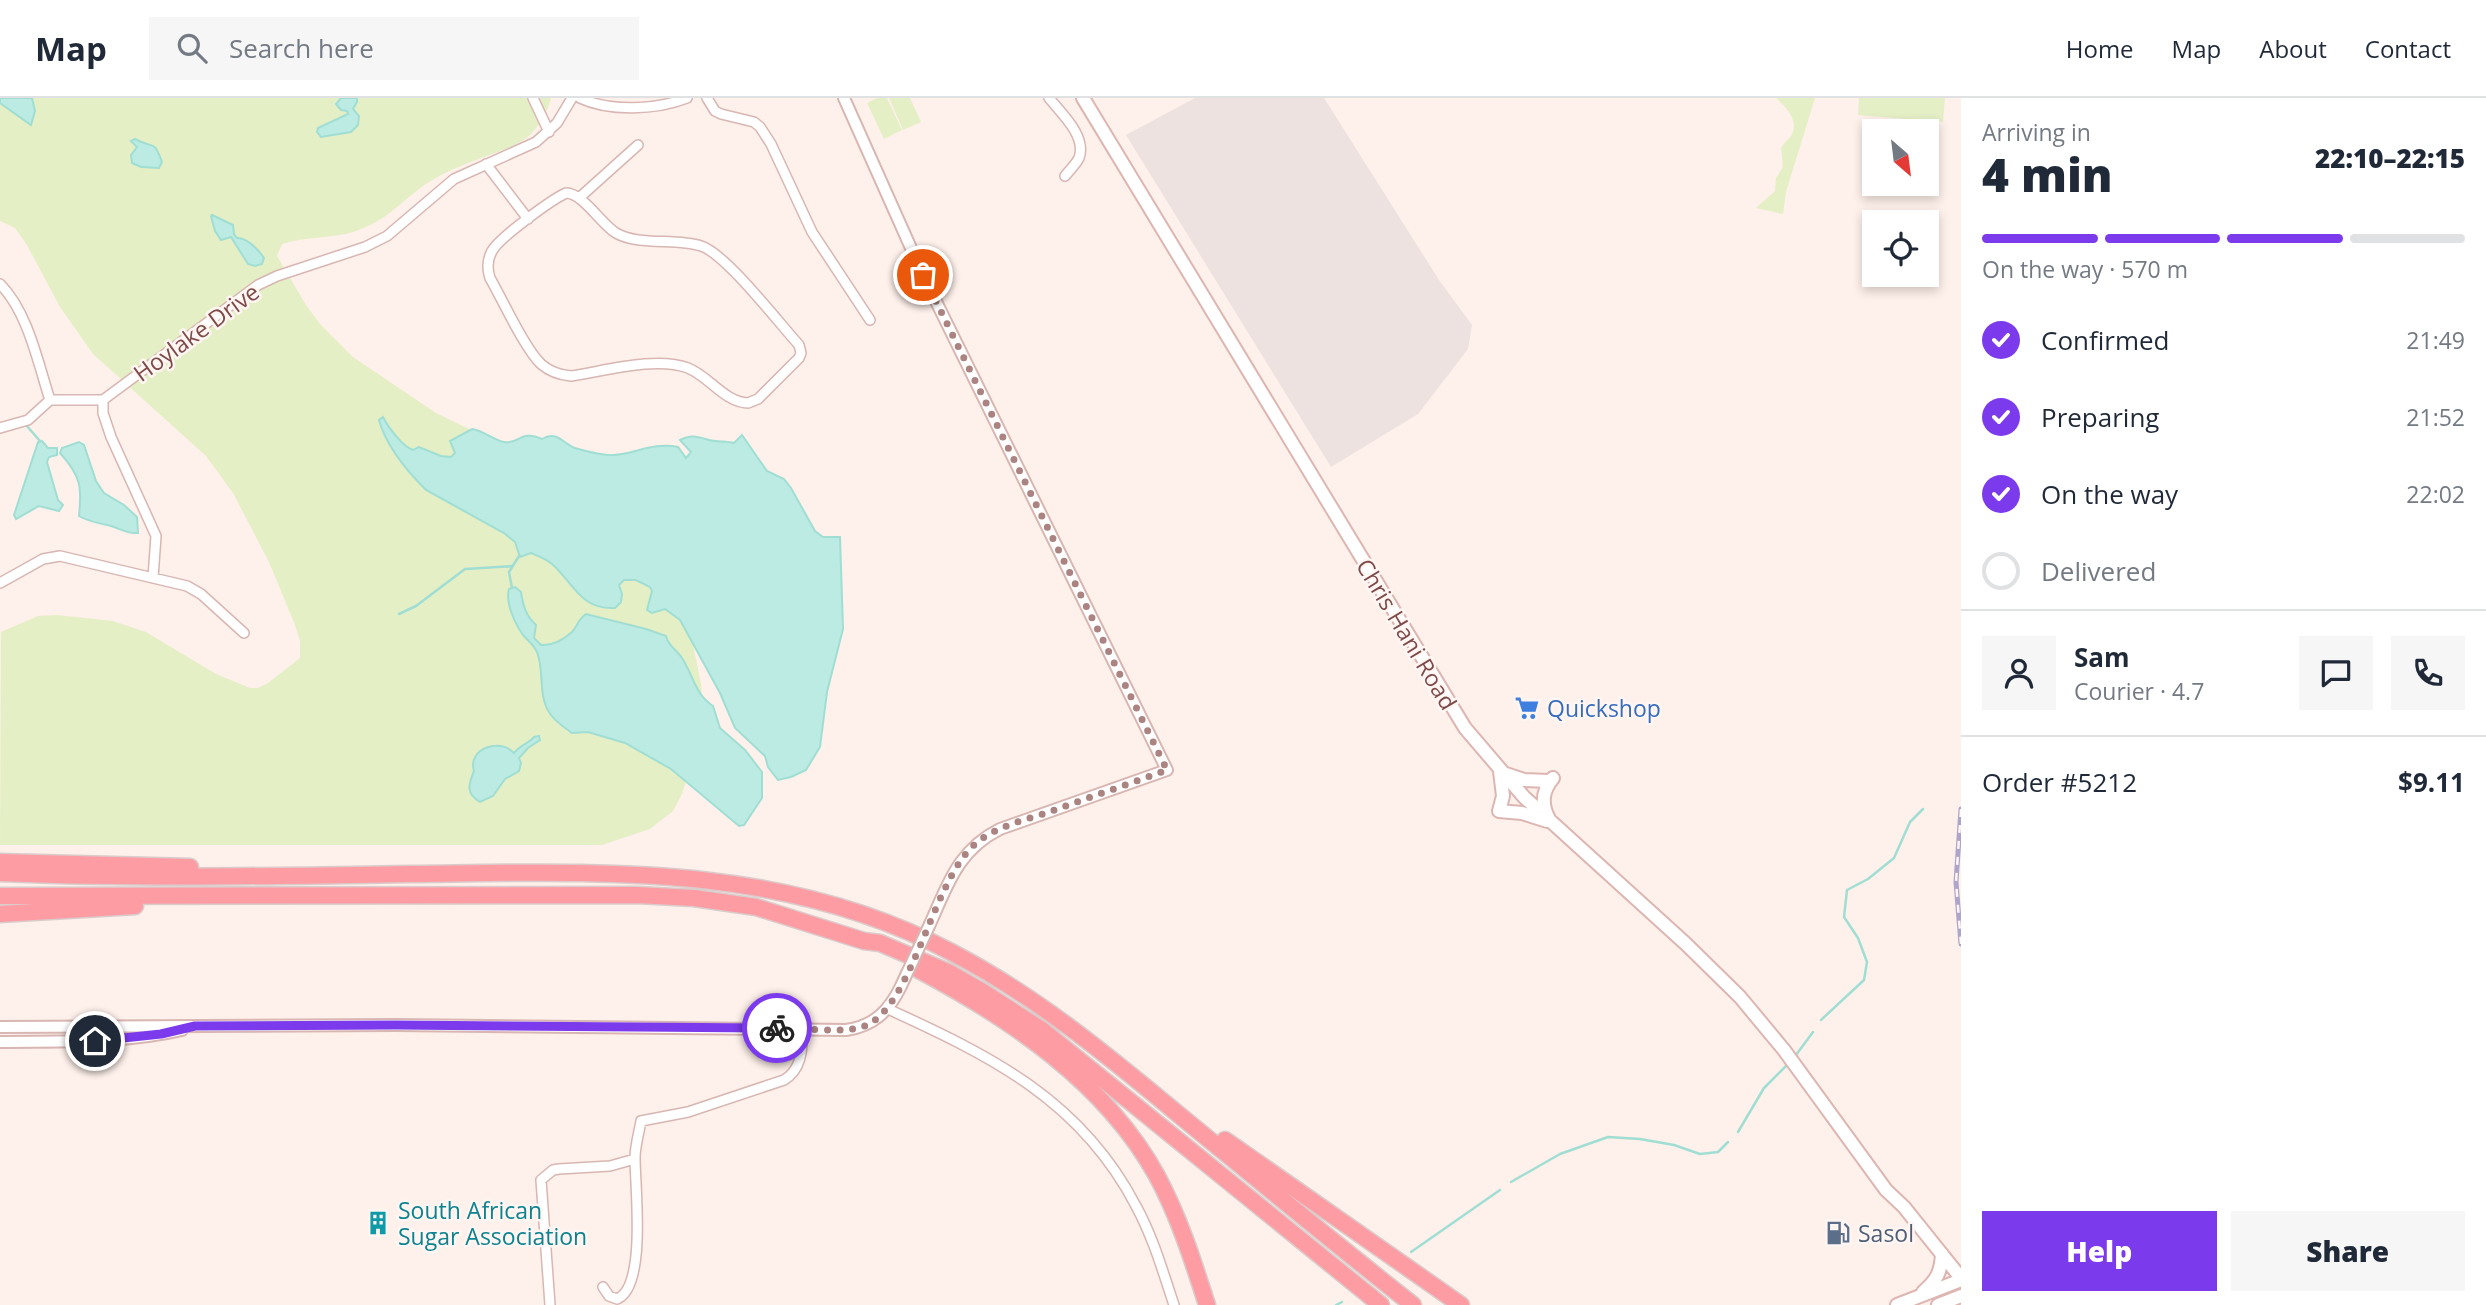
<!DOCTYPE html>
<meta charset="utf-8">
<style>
:root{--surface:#fff;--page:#f6f6f7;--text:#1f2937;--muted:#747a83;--line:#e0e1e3;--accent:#7c3aed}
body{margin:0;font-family:"Open Sans",sans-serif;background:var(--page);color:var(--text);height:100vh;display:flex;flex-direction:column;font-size:26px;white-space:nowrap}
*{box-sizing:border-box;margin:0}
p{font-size:23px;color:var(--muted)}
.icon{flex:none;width:38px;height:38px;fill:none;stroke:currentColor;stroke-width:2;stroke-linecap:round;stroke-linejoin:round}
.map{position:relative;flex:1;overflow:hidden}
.drawer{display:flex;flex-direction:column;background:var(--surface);width:525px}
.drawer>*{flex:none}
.needle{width:46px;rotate:152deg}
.tools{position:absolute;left:1862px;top:21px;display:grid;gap:14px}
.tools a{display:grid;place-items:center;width:77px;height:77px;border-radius:0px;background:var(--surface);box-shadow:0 4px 10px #0003;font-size:35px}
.pin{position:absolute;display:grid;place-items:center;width:60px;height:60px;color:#fff;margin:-30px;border:4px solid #fff;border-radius:50%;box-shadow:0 2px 7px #0007}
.courier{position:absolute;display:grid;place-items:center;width:70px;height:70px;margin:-35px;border:5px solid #7c3aed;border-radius:50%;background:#fff;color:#222;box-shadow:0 2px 9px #0007}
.summary em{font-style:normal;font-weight:800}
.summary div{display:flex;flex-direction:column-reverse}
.summary{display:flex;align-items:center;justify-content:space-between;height:119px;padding:0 21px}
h1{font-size:46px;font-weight:800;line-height:52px}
.bar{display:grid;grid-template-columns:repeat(4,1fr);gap:10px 7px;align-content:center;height:84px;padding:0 21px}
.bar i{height:9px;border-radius:5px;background:var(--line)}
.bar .selected{background:var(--accent)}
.bar p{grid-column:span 4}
.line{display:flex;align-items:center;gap:18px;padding:0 21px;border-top:2px solid var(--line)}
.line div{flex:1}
.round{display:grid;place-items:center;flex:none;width:74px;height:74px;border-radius:0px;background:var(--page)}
ol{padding:0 21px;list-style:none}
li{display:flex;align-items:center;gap:21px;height:77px}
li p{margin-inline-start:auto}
li .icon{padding:7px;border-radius:50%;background:var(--accent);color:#fff;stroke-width:4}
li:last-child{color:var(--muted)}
li i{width:38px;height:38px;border:4px solid var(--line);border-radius:50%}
.action{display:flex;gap:14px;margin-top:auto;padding:14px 21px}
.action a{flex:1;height:80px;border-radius:0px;background:var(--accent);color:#fff;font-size:28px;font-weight:800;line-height:80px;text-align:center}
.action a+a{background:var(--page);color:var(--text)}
header{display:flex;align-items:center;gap:42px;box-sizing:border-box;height:98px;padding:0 35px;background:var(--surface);border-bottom:2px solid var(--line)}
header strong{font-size:33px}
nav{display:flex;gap:38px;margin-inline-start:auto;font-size:24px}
.search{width:490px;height:63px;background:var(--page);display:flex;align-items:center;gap:18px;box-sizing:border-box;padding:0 24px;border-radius:0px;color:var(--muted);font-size:26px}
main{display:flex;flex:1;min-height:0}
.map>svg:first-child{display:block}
.industrial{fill:#eee2e0}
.green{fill:#e5efc6}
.water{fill:#bbebe2;stroke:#a0ded3;stroke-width:2}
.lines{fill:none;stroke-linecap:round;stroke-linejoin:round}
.stream{stroke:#a0ded3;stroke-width:2.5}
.minor-casing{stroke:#d8b6b2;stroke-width:12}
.tertiary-casing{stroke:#d8b6b2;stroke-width:14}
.secondary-casing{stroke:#ddb6b2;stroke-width:16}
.motorway-casing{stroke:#dbcccc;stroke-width:19}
.minor{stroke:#fff;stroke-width:9}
.tertiary{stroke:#fff;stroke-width:10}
.secondary{stroke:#fff;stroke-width:12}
.motorway{stroke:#fe9ca4;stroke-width:16}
.rail-casing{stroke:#ada5cc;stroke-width:5}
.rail{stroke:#fff6f3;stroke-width:2.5;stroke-dasharray:8;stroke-linecap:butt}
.tertiary-bridge-casing{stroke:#d8b6b2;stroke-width:14;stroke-linecap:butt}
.tertiary-bridge{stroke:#fff;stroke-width:10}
.done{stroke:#ab8481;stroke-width:7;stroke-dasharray:0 12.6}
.route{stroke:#7c3aed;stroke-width:9}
.labels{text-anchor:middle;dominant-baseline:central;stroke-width:5;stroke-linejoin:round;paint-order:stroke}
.street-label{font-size:23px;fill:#7e4a49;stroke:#fff6f3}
.shop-label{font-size:23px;fill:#366cbe;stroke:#fff6f3;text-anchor:start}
.culture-label{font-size:23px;fill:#0d838f;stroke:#fff6f3;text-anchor:start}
.service-label{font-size:23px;fill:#4e5e75;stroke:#fff6f3;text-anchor:start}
</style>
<header>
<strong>Map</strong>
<div class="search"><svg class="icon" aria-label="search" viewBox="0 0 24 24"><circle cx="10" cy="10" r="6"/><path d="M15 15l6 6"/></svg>Search here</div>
<nav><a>Home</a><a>Map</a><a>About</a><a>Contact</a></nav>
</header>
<main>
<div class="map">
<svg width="1961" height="1207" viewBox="0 0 1961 1207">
<rect width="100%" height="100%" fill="#fef0ea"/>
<!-- industrial -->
<path class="industrial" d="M1195,0h129l115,182 33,45 -4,24 -50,65 -87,53 -205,-332z"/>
<!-- green -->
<path class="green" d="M0,0h551c-3,13 -11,27 -21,37 -16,14 -40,19 -59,27 -16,6 -34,14 -48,24 -26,19 -34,33 -67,45 -23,8 -50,5 -74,13l-5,12 29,49 14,19 33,33 83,56 110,53 138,134 17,84 2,25 -7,42 -14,43 -9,17 -23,18 -48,16h-602l1,-213 37,-16 19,-1 56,6 33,11 70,42 34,14h8l10,-5 32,-25v-17l-5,-16 -26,-63 -36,-69 -27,-37 -113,-102 -33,-47 -33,-62 -12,-17 -15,-7z
M877,0h10l15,32 -18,9 -17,-36z
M889,0h21l11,24 -18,8z
M1776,0h39l-29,94 -3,22 -27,-6 19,-17 1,-13 7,-11 -2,-19c3,-6 9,-9 11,-14 7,-14 -7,-28 -16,-36z
M1859,0h86l-2,24 -85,-7z"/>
<!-- water -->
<path class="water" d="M0,0h32l3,13 -4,14 -31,-22z
M341,0h16v4l-4,7 6,7 -1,9 -7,7 -30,5 -4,-5 1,-4 30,-14 -1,-3 -6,-1 -5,-6z
M135,41c20,11 18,-1 27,23l-3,6 -18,-1 -9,-4 -1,-8 6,-8 -6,-6z
M212,117l21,10 1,9 3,4c9,-1 22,12 27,20l-2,6 -7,2 -7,-2 -17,-27 -10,3 -6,-9 -4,-15z
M383,319c5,10 20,30 30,33l6,-3 22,9 10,1 4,-4 -5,-12 22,-12c12,2 22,11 32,13 15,3 16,-13 38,-3 15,-9 20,4 33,9 5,2 28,7 33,7 21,2 44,-14 70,-8l8,11 5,-6 -11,-12c12,-6 18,-3 29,0 8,2 17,1 25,3l8,-8 25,36 17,8 7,9 24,43 8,6h17l3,92 -16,63 -7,55 -14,23 -15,7 -13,3 -10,-13 -3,-11 -30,-28 -15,-35 -40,-73 -15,-11 -13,4 -5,-3 5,-19 -2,-4 -14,-7h-12l-5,5 3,9 -1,8 -6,6c-35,2 -42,-26 -63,-44 -6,-5 -14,-8 -21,-11l-11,4 -5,-15 -11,-9 -78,-43c-19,-19 -40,-44 -47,-70z
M42,343l6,7h9v7l-8,2 -2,5 11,38 5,5 -4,6 -20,-5 -23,13 -2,-4 24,-73z
M79,344l5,3 12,36 8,12 20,12 13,12 1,16c-11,1 -17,-4 -27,-7 -12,-3 -22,-4 -32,-10 3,-29 2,-40 -19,-63l2,-5z
M515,489l6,5c2,14 5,24 15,33l-2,13 7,7c11,1 23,-6 31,-13 6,-6 5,-12 14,-18l60,15 20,7c2,10 11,14 16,22 11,17 13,36 31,48l7,22 25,22 17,22v26l-18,27 -5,1 -68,-57 -46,-26 -37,-11 -16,1c-7,-5 -16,-11 -21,-18 -14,-18 -6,-43 -14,-63 -3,-7 -9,-11 -14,-17 -8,-11 -18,-33 -14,-46z
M539,638l1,4 -12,8 -9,10 2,5 -2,8 -14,8 -12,17 -13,6c-14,-8 -12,-17 -6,-31 -7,-22 26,-34 40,-18 5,-7 14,-9 20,-16z"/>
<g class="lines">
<!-- stream -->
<path class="stream" d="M26,327l14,16
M512,490l-3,-16 10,-16
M399,516l17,-8 49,-37 47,-3
M1821,922l43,-40 3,-18 -9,-24 -14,-21 3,-27 21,-11 26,-21 16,-36 13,-13
M1796,957l17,-23
M1738,1034l26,-44 22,-22
M1511,1084l49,-28 48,-17 32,2 34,6 26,9 18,-2 10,-10
M1411,1154l89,-62
M1336,1207l6,-3"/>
<!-- minor casing -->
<g class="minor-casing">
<path id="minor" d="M533,0l16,34
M580,0c30,14 76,12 107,0
M707,0l8,13 6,3 33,8 6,5 11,17 41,88 58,88
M1049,0c12,15 38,38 30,60 -3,6 -10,13 -14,18
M486,66l42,55
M566,95c17,0 35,31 50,40 22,13 60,5 85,13 24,7 78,77 98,99l2,8 -2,5 -41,41 -10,4c-24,-1 -38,-26 -60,-35 -32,-12 -83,3 -117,8 -11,-1 -21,-4 -30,-12 -16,-15 -39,-65 -51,-86 -3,-9 -3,-18 2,-27 7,-13 59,-51 74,-58z
M579,100l59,-53
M0,186c28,28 38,79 50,116h53
M103,302l155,-115 19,-9 88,-29 22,-11 67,-57 82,-37 21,-19 15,-25
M103,302v13l8,24 45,99 -3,42
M0,330l28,-8 22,-20
M0,485l43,-24 17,-3 127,30 14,8 43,39
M888,911c103,47 193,91 248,197 17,31 27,66 38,99
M603,1189l6,9 8,3c30,-12 18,-112 18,-141 0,-12 4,-25 6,-37l47,-9 96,-32c19,-11 18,-33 19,-52
M550,1207l-9,-125 12,-10 6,-1 51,-3 25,-7"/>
</g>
<!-- tertiary casing -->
<g class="tertiary-casing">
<path id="tertiary" d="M844,0l79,177 244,495 -167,59c-42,21 -52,55 -70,95
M0,929l395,-2 451,5c28,-4 43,-19 55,-44
M0,944c61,-1 122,2 182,-12"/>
</g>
<!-- secondary casing -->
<g class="secondary-casing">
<path id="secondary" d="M1083,0l382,630 59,69 162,147 54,53 44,53 102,140 18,17 57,71
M1500,673l3,25 -4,15 23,2 25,8
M1503,675l21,7 25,1
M1549,721c-8,-15 -7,-28 4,-41
M1923,1194c14,-12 18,-20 19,-38
M1897,1207l64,-25
M1938,1207l23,-9"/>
</g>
<!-- motorway casing -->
<g class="motorway-casing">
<path id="motorway" d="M0,764l190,5
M0,775c137,6 274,3 412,1 184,-2 370,-12 539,78 83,43 155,102 227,162 78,64 156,129 235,191
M0,798l637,-1 57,3 62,9 108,34 16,2 68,29 35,20 59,38 339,275
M0,816l135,-8
M919,872c92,49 187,113 238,206 22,41 36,85 50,129
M1225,1042l236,165"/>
</g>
<!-- minor -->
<use href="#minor" class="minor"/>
<!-- tertiary -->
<use href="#tertiary" class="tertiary"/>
<!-- secondary -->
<use href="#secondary" class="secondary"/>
<!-- motorway -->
<use href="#motorway" class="motorway"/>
<!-- rail casing -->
<g class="rail-casing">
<path id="rail" d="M1961,711l-5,73 5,62"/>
</g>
<!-- rail -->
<use href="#rail" class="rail"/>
<!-- tertiary-bridge casing -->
<g class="tertiary-bridge-casing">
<path id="tertiary-bridge" d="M901,888l29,-62"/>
</g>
<!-- tertiary-bridge -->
<use href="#tertiary-bridge" class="tertiary-bridge"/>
</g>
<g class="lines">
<!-- done -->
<path class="done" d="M777,930c23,-1 64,6 85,-1 50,-16 69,-143 112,-182 21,-19 52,-25 78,-34 38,-14 77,-27 115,-41l-244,-495"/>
<!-- route -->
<path class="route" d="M95,943l66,-7 34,-8 200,-1 382,3"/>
</g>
<!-- icons -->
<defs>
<g id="supermarket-bare" transform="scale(1.89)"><path d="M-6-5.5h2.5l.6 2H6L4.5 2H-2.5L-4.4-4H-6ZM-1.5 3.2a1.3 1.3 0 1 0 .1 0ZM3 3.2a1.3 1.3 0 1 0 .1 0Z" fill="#3f7fe0" stroke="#fff6f3" stroke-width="2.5" paint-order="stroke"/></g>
<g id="building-bare" transform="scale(1.89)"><path d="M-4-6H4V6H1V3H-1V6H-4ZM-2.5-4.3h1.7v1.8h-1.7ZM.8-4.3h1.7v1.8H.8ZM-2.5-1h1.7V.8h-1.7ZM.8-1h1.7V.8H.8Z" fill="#0f9aa8" stroke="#fff6f3" stroke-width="2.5" paint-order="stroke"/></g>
<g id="fuel-bare" transform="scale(1.89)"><path d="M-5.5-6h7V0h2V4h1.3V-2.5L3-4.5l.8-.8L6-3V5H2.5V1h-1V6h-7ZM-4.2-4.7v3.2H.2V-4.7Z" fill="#5c6f8a" stroke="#fff6f3" stroke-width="2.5" paint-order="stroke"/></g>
</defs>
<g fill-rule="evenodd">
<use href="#supermarket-bare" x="1527" y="610"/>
<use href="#building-bare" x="378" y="1125"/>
<use href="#fuel-bare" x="1838" y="1135"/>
</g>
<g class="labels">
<!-- street labels -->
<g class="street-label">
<text transform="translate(196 234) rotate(-36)">Hoylake Drive</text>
<text transform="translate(1407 536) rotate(59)">Chris Hani Road</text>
</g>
<!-- shop labels -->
<g class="shop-label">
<text x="1547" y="610">Quickshop</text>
</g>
<!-- culture labels -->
<g class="culture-label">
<text x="398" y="1112">South African<tspan x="398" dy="26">Sugar Association</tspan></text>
</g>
<!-- service labels -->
<g class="service-label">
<text x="1858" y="1135">Sasol</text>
</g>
</g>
</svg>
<div class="tools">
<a><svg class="needle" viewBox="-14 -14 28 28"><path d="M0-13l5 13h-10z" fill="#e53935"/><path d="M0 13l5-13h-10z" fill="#747a83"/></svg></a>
<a><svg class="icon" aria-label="locate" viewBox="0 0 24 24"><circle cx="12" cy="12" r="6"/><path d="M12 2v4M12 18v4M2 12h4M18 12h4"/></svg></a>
</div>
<div class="pin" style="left:923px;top:177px;background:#ea580c"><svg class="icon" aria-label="bag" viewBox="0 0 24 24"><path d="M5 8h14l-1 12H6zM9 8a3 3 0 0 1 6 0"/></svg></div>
<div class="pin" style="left:95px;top:943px;background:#1f2937"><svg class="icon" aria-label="home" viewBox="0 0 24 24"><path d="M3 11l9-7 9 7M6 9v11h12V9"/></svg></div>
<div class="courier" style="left:777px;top:930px"><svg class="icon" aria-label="bike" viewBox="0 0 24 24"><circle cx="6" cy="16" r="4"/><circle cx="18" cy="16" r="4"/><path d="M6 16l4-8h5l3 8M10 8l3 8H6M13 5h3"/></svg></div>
</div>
<section class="drawer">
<div class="summary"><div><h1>4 min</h1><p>Arriving in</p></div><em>22:10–22:15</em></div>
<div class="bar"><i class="selected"></i><i class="selected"></i><i class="selected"></i><i></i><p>On the way · 570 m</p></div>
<ol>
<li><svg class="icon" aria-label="check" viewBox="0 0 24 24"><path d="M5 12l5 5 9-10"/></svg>Confirmed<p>21:49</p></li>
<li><svg class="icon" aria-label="check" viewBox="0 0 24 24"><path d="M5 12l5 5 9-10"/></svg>Preparing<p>21:52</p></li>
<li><svg class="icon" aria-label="check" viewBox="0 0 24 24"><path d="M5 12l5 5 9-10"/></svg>On the way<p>22:02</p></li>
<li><i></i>Delivered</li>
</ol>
<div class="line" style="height:126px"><a class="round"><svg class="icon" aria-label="person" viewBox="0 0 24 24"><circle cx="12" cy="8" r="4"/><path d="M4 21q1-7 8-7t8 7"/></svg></a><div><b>Sam</b><p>Courier · 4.7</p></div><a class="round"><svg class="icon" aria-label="chat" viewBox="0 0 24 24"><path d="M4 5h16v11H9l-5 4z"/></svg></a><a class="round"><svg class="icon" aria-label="phone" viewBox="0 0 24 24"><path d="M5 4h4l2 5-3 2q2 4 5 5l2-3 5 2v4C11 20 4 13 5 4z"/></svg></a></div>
<div class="line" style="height:91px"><div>Order #5212</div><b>$9.11</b></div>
<div class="action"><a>Help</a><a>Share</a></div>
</section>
</main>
